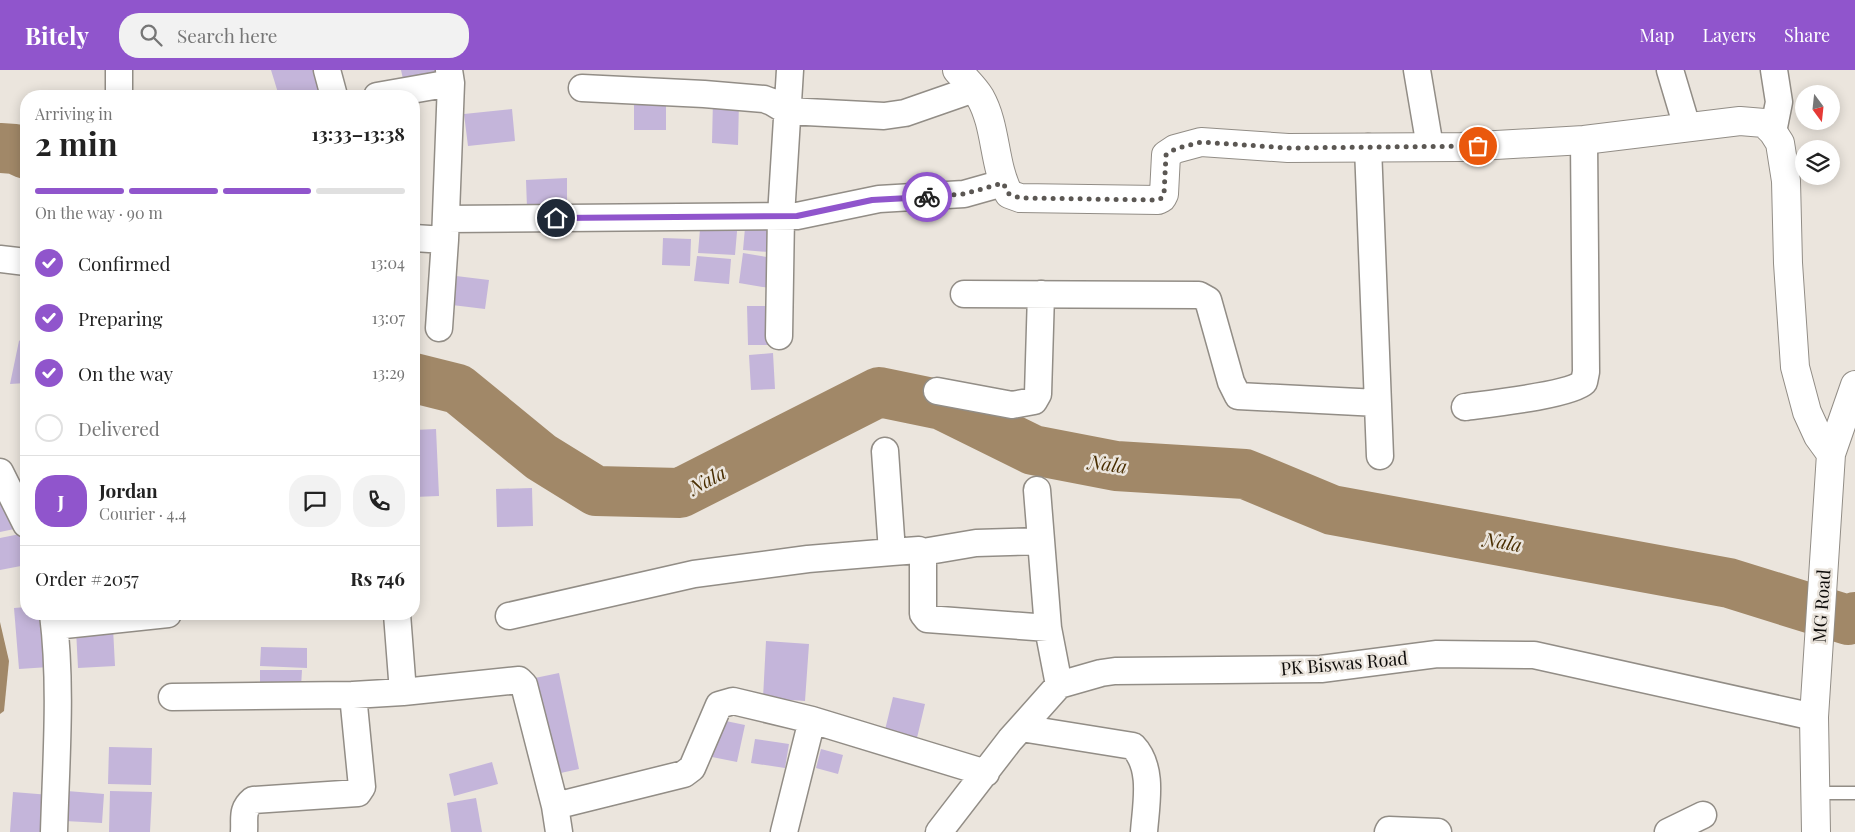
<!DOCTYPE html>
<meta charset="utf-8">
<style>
:root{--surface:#fff;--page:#f2f2f2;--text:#222;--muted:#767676;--line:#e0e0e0;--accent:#9055cc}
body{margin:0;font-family:"Playfair Display",serif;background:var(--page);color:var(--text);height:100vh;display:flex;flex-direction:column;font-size:19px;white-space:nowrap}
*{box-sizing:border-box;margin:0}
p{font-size:16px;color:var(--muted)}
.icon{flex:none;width:28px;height:28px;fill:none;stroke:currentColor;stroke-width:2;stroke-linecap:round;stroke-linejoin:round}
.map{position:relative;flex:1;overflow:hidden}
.sheet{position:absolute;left:20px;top:20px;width:400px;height:530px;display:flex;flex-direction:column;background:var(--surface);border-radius:20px;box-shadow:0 2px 12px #0003}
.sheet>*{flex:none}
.needle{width:32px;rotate:165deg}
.buttons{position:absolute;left:1795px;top:15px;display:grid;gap:10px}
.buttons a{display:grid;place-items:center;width:45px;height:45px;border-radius:50%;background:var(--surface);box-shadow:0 2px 12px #0003;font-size:25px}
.pin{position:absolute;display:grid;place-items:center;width:42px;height:42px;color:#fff;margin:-21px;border:2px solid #fff;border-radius:50%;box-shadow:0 1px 5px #0007}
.courier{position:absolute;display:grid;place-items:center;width:50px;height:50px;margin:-25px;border:4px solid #9055cc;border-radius:50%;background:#fff;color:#222;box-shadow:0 1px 6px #0007}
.headline em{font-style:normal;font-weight:700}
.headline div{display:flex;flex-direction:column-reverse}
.headline{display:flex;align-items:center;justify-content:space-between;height:85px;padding:0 15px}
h1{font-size:32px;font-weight:700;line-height:38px}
.bar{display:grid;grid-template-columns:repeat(4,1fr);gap:8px 5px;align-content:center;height:60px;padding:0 15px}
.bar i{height:6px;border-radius:4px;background:var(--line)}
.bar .on{background:var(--accent)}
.bar p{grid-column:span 4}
.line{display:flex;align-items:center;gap:12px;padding:0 15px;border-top:1px solid var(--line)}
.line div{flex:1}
.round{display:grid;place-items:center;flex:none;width:52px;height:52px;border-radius:20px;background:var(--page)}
ol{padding:0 15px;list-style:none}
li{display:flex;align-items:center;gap:15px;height:55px}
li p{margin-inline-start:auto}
li .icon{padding:5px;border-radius:50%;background:var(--accent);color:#fff;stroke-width:4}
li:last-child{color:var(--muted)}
li i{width:28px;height:28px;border:2px solid var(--line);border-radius:50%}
header{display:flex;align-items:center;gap:30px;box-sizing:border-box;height:70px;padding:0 25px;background:var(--accent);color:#fff}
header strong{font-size:24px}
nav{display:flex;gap:28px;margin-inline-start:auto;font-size:18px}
.search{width:350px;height:45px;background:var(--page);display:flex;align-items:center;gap:12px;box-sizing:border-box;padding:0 18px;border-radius:20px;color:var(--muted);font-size:19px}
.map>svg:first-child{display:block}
.water{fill:#a18868}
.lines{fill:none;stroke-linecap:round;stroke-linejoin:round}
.river{stroke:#a18868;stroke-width:50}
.building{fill:#c4b5da}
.lane-casing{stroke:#928d86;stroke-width:15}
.street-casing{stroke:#928d86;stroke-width:29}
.secondary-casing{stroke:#928d86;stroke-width:30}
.lane{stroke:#fff;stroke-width:12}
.street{stroke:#fff;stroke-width:26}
.secondary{stroke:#fff;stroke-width:28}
.done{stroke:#5b5753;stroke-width:5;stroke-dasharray:0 9}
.route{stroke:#9055cc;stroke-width:6}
.labels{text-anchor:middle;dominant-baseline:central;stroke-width:5;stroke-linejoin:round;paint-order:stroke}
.street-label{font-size:18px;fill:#0d0b09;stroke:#ebe5dd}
.water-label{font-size:19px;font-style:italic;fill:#4a2f03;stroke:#ebe5dd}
</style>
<header>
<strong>Bitely</strong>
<div class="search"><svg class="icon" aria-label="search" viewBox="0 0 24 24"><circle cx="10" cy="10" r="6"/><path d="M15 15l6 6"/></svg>Search here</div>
<nav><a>Map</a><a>Layers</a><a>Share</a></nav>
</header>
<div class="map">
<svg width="1855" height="762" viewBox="0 0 1855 762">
<rect width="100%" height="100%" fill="#ebe5dd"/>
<!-- water -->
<path class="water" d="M0,552l9,39 -5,50 -4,3z"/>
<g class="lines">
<!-- river -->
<path class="river" d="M0,78l15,1 11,5
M414,308l44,11 83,68 55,34 84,2 199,-101 63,13 91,45 83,16 129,8 87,36 397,73 119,37 7,-3"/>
</g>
<!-- building -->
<path class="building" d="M271,0h44l7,23 -11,3h-32z
M401,0h38v1l-36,8z
M634,27h32v33h-32z
M713,29l26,2 -1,44 -26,-2z
M512,39l3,32 -47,5 -4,-32z
M567,108v29l-40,1 -1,-28z
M701,147l37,3 -3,35 -37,-2z
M746,147l25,2 -3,33 -25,-2z
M663,168l28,1 -1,27 -28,-1z
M743,183l30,5 -4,30 -30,-5z
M697,186l34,3 -2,25 -35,-3z
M456,206l33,4 -4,29 -33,-4z
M747,236h27l1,39h-27z
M26,265v48l-16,1 9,-43z
M773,283l2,36 -24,1 -2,-35z
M436,359l3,67 -25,1v-67z
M532,418l1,38 -36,1 -1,-38z
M12,429l7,29 -19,4v-30z
M25,463l1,32 -26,5v-32z
M26,537v7h19l4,53 -30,2 -5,-61z
M113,558l2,38 -37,2 -2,-38z
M766,571l43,3 -4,57 -42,-3z
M261,577l46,1v20l-47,-2z
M260,600h42l-1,17h-41z
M559,603l20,96 -23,5 -21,-96z
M893,627l32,7 -9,38 -32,-8z
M721,650l24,5 -8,37 -25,-5z
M755,669l34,5 -4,24 -34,-5z
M109,677l43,1 -1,37 -43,-1z
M821,679l22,6 -5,19 -22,-6z
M492,692l6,22 -44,12 -5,-22z
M67,721l37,3 -2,29 -37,-2z
M110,721l42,1 -2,40h-41z
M13,722l37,3 -2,37h-38z
M476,728l6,34h-31l-4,-29z"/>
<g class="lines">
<!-- lane casing -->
<g class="lane-casing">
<path id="lane" d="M1816,723h39"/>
</g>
<!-- street casing -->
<g class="street-casing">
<path id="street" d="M327,0l7,26
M1417,0l13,77
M1670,0l17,57
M582,18l122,6 60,5 8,3 15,9 97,5 21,-3 69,-24
M119,26v-26
M377,26l74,-13
M1773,62l6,-30 -5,-32
M1368,77l12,309
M446,149l351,-3 82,-17 85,-5 39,-11
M414,168l31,2
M0,189l26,3
M964,224l235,1 9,5 23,82 7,14 140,7
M439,258l6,-88 6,-157 -2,-13
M779,266l2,-120 9,-146
M937,321l75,14 22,-4 4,-7 3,-100
M1465,337c22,-3 106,-12 119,-25l2,-10 -2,-232
M885,381l7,101 27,-2 4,2v62l4,5 121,9
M0,402l26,52
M1037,420l11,138 11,57
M923,482l53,-9 65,-2
M53,544c9,71 3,147 1,218
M397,544l6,78
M509,546l185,-42 114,-15 84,-7
M55,556l113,-12
M172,627l181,-2 50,-3 116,-12 5,5 31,121 4,26
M1021,658l112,18c21,22 13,58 11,86
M555,736l129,-32 8,-6 27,-63 14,-4 79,19 174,53
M244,762c1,-14 -3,-22 9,-32l105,-7 4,-6 -9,-92
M784,762l28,-112
M939,762l71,-92 49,-55 42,-12 14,-2 206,-2 116,-15 97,1 280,62
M1388,762l1,-2 49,2
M1668,762l35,-17"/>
</g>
<!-- secondary casing -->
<g class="secondary-casing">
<path id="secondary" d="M957,0c7,8 17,17 23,27 17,30 13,67 29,97l11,4 138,2 4,-2 2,-4 2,-39 9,-6 26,-7 87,6 173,-1 123,-7 156,-19 24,2 9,9 7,11 6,38 2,82 7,104 12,45 11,24 13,18
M1816,762l-2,-115 17,-263 24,-69"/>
</g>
<!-- lane -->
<use href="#lane" class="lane"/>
<!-- street -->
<use href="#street" class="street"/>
<!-- secondary -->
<use href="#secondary" class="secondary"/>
</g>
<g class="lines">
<!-- done -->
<path class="done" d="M927,127l37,-3 39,-11 6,11 11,4 138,2 4,-2 2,-4 2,-39 9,-6 26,-7 87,6 190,-2"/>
<!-- route -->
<path class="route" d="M556,148l241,-2 75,-16 55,-3"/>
</g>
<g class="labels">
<!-- street labels -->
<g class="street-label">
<text transform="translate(1821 536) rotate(-86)">MG Road</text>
<text transform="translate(1344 593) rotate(-5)">PK Biswas Road</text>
</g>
<!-- water labels -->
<g class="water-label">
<text transform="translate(1108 393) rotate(8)">Nala</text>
<text transform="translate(707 409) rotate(-27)">Nala</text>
<text transform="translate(1503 471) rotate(10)">Nala</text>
</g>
</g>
</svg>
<div class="buttons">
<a><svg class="needle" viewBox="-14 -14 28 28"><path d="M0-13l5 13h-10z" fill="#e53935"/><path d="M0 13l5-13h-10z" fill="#767676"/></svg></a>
<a><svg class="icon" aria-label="layers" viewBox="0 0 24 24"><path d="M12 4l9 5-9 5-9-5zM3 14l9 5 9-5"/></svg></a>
</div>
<div class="pin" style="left:1478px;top:76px;background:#ea580c"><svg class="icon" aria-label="bag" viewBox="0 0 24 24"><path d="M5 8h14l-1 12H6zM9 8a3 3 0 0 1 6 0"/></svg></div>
<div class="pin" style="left:556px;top:148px;background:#1f2937"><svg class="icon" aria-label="home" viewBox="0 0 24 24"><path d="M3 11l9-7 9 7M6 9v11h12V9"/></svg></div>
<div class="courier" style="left:927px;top:127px"><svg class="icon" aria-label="bike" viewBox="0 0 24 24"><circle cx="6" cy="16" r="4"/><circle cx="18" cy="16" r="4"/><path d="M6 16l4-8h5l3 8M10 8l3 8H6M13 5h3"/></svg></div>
<section class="sheet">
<div class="headline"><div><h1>2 min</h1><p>Arriving in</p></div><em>13:33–13:38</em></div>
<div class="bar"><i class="on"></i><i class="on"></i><i class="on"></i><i></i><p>On the way · 90 m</p></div>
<ol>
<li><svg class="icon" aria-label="check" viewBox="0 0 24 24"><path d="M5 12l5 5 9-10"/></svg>Confirmed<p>13:04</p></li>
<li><svg class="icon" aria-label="check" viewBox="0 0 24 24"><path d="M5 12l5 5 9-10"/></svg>Preparing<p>13:07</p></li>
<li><svg class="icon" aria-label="check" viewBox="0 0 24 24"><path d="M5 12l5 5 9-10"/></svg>On the way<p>13:29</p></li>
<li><i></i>Delivered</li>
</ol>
<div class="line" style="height:90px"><b class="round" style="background:var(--accent);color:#fff">J</b><div><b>Jordan</b><p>Courier · 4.4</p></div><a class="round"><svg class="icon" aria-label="chat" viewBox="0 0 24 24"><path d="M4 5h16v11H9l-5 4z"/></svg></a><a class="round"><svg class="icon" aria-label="phone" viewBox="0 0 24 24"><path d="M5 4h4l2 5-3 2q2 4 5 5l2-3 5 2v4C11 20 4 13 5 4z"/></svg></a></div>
<div class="line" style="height:65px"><div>Order #2057</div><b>Rs 746</b></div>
</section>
</div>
